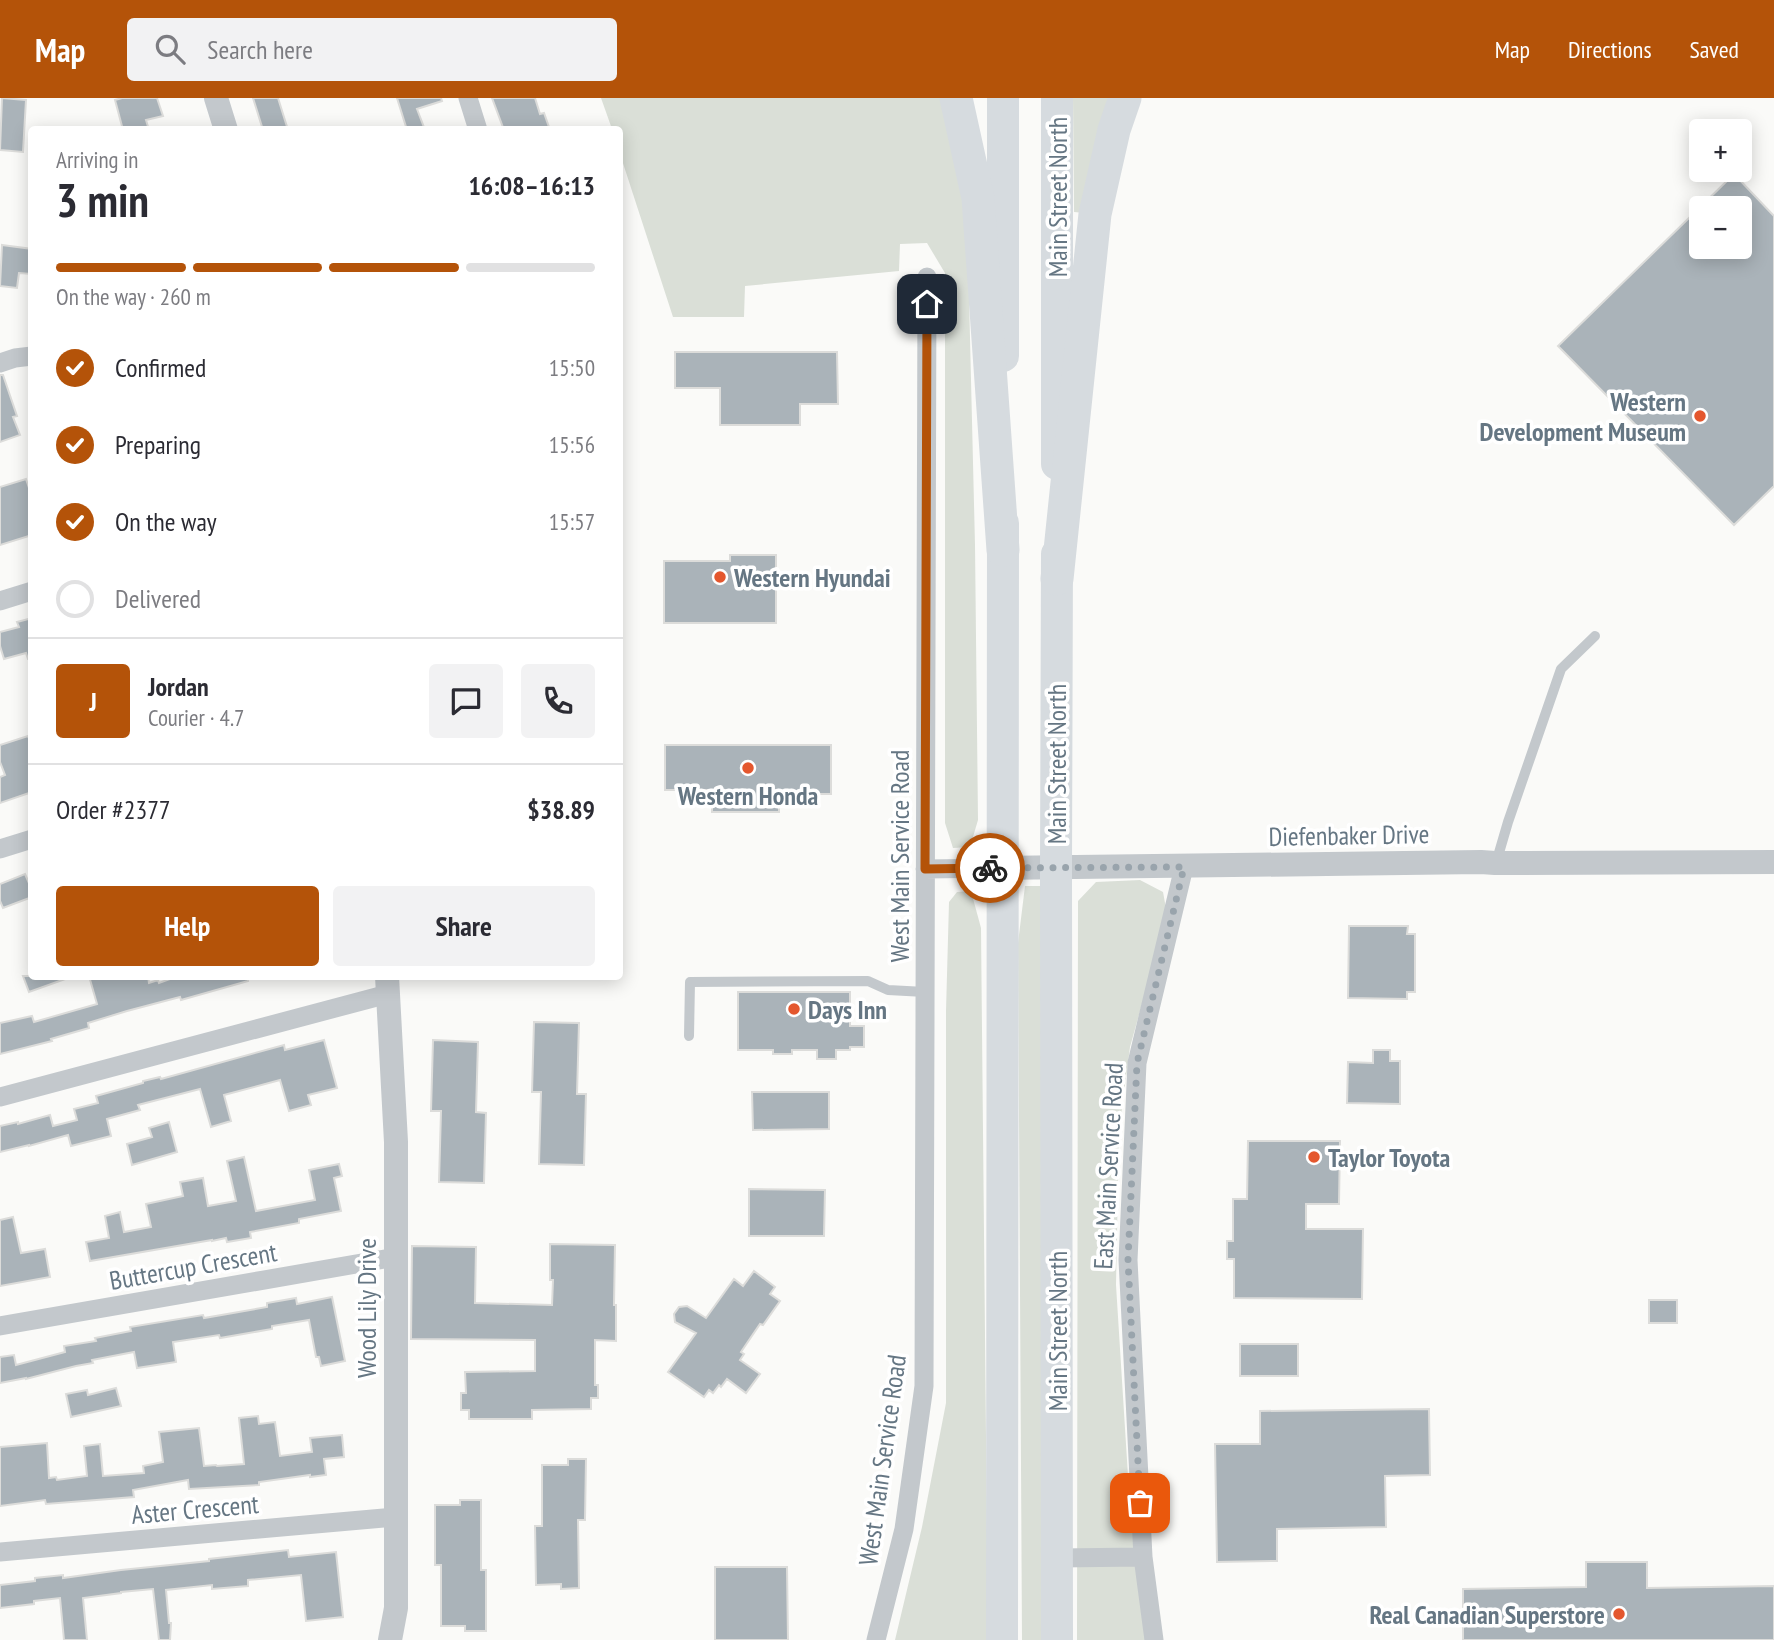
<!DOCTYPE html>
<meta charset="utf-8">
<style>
:root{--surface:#fff;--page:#f2f2f3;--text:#2b2b33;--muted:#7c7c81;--line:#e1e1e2;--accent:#b45309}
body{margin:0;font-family:"PT Sans Narrow",sans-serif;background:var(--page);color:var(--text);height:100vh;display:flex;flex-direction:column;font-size:26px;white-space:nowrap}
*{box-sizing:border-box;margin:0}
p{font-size:23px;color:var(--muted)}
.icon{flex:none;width:38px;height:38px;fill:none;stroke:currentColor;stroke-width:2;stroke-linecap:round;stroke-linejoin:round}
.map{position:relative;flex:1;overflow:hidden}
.sheet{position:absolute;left:28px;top:28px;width:595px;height:854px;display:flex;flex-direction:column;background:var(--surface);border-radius:7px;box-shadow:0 4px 18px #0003}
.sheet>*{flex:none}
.controls{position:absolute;left:1689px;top:21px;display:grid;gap:14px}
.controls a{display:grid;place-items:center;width:63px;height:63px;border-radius:7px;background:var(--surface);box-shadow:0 4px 18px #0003;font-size:35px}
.pin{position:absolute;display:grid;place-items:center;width:60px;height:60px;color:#fff;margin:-30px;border-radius:14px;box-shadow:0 4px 10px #0006}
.courier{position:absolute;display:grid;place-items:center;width:70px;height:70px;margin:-35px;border:5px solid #b45309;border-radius:50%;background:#fff;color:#222;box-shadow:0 2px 9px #0007}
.overview em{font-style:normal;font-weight:800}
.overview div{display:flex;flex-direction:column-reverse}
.overview{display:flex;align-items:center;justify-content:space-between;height:119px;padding:0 28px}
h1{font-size:46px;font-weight:800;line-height:52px}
.bar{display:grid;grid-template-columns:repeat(4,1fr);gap:10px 7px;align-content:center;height:84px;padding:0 28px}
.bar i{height:9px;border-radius:5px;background:var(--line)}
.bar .selected{background:var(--accent)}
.bar p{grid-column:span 4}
.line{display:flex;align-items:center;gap:18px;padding:0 28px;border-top:2px solid var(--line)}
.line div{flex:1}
.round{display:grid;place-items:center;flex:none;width:74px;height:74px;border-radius:7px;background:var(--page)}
ol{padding:0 28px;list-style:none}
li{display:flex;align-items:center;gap:21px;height:77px}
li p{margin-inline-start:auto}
li .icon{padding:7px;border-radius:50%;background:var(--accent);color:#fff;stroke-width:4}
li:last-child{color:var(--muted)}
li i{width:38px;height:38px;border:4px solid var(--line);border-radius:50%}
.cta{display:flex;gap:14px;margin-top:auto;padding:14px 28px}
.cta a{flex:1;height:80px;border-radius:7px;background:var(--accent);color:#fff;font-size:28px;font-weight:800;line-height:80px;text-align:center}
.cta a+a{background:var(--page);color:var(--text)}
header{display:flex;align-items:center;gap:42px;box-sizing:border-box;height:98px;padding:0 35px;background:var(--accent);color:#fff}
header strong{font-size:33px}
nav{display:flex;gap:38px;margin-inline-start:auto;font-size:24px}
.search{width:490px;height:63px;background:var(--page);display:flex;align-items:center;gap:18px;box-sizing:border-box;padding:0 24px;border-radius:7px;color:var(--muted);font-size:26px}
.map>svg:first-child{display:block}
.green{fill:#dadfd7}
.building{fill:#aab3b9;stroke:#dcdcda;stroke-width:2;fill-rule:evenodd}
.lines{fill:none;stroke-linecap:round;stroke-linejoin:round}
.service{stroke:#c3c8cc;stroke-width:10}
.minor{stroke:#c3c8cc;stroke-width:19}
.tertiary{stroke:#c3c8cc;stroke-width:24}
.primary{stroke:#d6dbdf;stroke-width:32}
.trunk{stroke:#d6dbdf;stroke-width:33}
.done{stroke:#99a4ac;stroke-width:7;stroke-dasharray:0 12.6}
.route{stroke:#b45309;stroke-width:9}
.poi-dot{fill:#e4572e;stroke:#fff;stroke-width:2.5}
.labels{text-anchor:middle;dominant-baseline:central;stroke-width:7;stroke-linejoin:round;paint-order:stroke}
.street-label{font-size:26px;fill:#657683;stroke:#fff}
.poi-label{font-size:26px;font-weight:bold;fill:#657683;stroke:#fff;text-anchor:start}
</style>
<header>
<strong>Map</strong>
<div class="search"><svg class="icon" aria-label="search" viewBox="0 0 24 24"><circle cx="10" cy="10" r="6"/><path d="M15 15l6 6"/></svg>Search here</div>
<nav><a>Map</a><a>Directions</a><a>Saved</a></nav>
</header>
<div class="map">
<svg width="1774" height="1542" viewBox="0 0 1774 1542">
<rect width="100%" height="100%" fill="#fafaf8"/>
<!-- green -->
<path class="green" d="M601,0h346l11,57 10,100 7,290 3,275 -8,27 -17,1 -8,-25v-550l-18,-30 -27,1 -1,27 -154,15 -1,31h-71l-53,-163v-24l-8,-1z
M1073,0h36l-24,115 -11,-1z
M1140,782l23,12 4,22 -37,133 -11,84 -3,154 14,223 17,132h-70l1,-739 18,-19z
M1025,788h16l2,754h-21l-4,-697z
M971,793l10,37 7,712h-93l27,-113 24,-124v-392l3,-109 8,-10z"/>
<!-- building -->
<path class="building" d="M2,0l24,2 -3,52 -23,-2z
M122,0h35l6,18 -17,4 3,10h-26l-8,-30z
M253,0h25l10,32h-25z
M397,0h44l1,3 -25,8 8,21h-18z
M492,0h43l5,16 4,-1 6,17h-46z
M1734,76l40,42v270l-40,39 -176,-179zM1701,110h39v39h-39z
M2,147l30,4v25l-13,-1 -2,15 -17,-2z
M675,254h162l1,52h-38v21h-80v-37h-45z
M0,277h3l14,41 -4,1 7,18 -20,7z
M26,381l6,18v38l-32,10v-58z
M730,457h46v68h-112v-62h66z
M32,520v41h-4l-2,-6 -22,6 -4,-13v-14l19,-5 -2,-5z
M28,638l4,10v46l-32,11v-26l5,-2 -5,-13v-17z
M665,647h166v49h-52v18h-67v-22h-47z
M25,776l7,16v7l-29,11 -3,-7v-17z
M1349,828h59l-1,8h8v58h-8v7l-59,-1z
M23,878h45v2l-39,14z
M89,878h59l1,7 9,-3 1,3 19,-7h69l1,5 -67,19 -1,-3 -53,14 -39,12 1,5 -38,11 1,2 -52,13v-31l32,-7 2,6 63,-18z
M738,894h112v34h14v21h-14v3h-14v9h-19v-9h-25v4h-19v-4h-35z
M534,924l45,1 -2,71h9l-2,71 -45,-1 2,-72h-9z
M324,942l13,48 -29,7 3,10 -22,6 -9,-31 -56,15 7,26 -20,6 -11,-38 -62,16 2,5 -33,9 4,17 -40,10 -3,-11 -39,11v-1l-29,7v-26l18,-4v2l32,-9 3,11 24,-6 -3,-11 24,-6 -2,-7 47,-13v-2l17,-4 1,2 123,-34 1,5z
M433,942l45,2 -2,70 10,1 -2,70 -45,-1 2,-71h-10z
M1373,952h17v11h10v43l-53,-1 1,-41 25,1z
M752,994h77v37l-76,1z
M169,1024l8,30 -45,13 -5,-21 25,-7 -3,-9z
M1248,1043h92l-1,63h-33v25h57l-1,70 -128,-1v-39h-7v-18h6v-42h14z
M244,1059l12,54 59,-11 -6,-30 30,-6 3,12 -8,2 7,33 -42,8v4l-49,9 1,6 -24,4 -1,-4 -14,3v-1l-122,21 -4,-19 23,-4 -4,-22 15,-4 4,20 27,-5 -5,-23 37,-8 -3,-14 23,-4 5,28 28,-5 -9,-40z
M749,1091l76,1 -1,46h-75z
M13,1119l8,36 24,-4 5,28 -50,9v-66z
M550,1146l65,1 -1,60h2v36l-21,-1v45h3v13h-7v11l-59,1v9h-63v-9h-8v-17h5l-1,-21 70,-1v-31l-124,-1 1,-93 64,1 -1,56 77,2 1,-25h-3z
M754,1173l21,16 -5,7 10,7 -17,24 -3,-1 -19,28 3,2 -4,6 20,14 -14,19 -19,-14 -6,8 -2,-2 -6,8 -4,-3 -5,7 -36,-25 28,-39 -21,-11 -1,-8 5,-7 8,-1 19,12 28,-39 9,7z
M332,1199l13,64 -24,5 -2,-9h-3l-7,-37 -37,6v3l-52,9 -1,-3 -46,7 3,20 -39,6 -3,-16 -42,8 1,3 -17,3 -50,13v-1l-26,5v-26l14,-2 2,10 49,-13 -1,-6 32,-5 -1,-3 36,-7 -1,-4 73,-12 1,3 63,-11v-4l29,-5 1,6z
M1649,1202h28v23h-28z
M1240,1246h58v32h-58z
M116,1290l5,18 -50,11 -5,-23 21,-4 1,5z
M1429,1311l1,66 -45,1 1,51 -109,2v32l-60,1 -2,-118h45v-33z
M258,1318l1,8 16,-2 5,34 32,-4 -2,-14 32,-3 2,22 -20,2 2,16 -16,2v-2l-51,7v3l-70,4 -1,-9 -55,10 1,7 -88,7 -1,-4 -45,6v-59l47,-4 2,35 7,-1 1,3 30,-4 -3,-30 16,-2 3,32 41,-3 -1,-7 20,-4 -4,-30 40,-4 5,38 12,-1 1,1 27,-2 -5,-46z
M568,1361h18l-1,61h-7l1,68 -18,1v-5l-25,1 -1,-59h7v-61h26z
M460,1402h21v70h5v61h-21v-5h-24v-61h-6v-60h25z
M288,1452l1,7 47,-5 7,65 -37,4 -5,-46 -53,5v6l-36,3v-4l-46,5 3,33h2l-1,17h-11l-6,-51 -32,3v1l-38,5 4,42h-23l-4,-42 -26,3v3l-34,4v-23l35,-4v-3l28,-3v3l58,-8 88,-9v-2z
M1586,1464h61v26l127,-2v54h-311v-51l123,-2z
M715,1469h72l1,73h-73z"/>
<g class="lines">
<!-- service -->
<path class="service" d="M1496,765l12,-41 53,-153 34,-33
M689,938l1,-54 178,-1 20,9 37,2"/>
<!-- minor -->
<path class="minor" d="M468,0l10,32
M0,265l15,-5 17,-2
M0,503l32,-10
M0,751l32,-10
M925,771l78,-1
M0,999l388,-103
M0,1228l396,-69
M0,1454l395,-35
M1057,1460l86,-1
M876,1542l28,-111 20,-143 3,-1109
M1154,1542l-11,-83 -15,-297 9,-197 47,-196"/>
<!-- tertiary -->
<path class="tertiary" d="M216,0l10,32
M1003,770l478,-6 14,1 279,-1
M387,878l9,166v466l-6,32"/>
<!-- primary -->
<path class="primary" d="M1057,0v366
M1003,258v-258
M1057,456l-1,314 1,772
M1002,1542l1,-1117"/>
<!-- trunk -->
<path class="trunk" d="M956,0l22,100 25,352
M1057,481l38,-365 19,-84 11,-32"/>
</g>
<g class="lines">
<!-- done -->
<path class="done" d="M990,770l194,-1 -47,196 -9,197 12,243"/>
<!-- route -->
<path class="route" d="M927,206l-2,565 65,-1"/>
</g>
<!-- markers -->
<g class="poi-dot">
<circle cx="1700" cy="318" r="7"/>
<circle cx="720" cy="479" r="7"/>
<circle cx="748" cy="670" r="7"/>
<circle cx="794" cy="911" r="7"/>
<circle cx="1314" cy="1059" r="7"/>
<circle cx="1619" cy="1516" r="7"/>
</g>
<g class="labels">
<!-- street labels -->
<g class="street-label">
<text transform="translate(1057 99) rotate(-90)">Main Street North</text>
<text transform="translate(1056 666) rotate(-90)">Main Street North</text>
<text transform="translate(1349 737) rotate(-1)">Diefenbaker Drive</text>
<text transform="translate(899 758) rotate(-90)">West Main Service Road</text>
<text transform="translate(1108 1068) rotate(-87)">East Main Service Road</text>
<text transform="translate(193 1168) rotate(-10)">Buttercup Crescent</text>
<text transform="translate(366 1210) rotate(-90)">Wood Lily Drive</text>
<text transform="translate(1057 1233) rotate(-90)">Main Street North</text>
<text transform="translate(882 1362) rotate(-82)">West Main Service Road</text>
<text transform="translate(195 1411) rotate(-5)">Aster Crescent</text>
</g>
<!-- poi labels -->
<g class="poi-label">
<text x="1686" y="303" text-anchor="end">Western<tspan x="1686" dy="30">Development Museum</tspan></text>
<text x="734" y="479">Western Hyundai</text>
<text x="748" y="697" text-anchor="middle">Western Honda</text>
<text x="808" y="911">Days Inn</text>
<text x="1328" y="1059">Taylor Toyota</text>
<text x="1605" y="1516" text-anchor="end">Real Canadian Superstore</text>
</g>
</g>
</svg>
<div class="controls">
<a>+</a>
<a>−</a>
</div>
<div class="pin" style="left:1140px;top:1405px;background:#ea580c"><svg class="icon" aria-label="bag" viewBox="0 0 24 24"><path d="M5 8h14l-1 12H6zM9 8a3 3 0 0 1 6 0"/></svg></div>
<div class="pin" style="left:927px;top:206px;background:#1f2937"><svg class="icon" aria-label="home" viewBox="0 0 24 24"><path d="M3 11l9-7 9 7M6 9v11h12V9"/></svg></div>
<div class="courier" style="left:990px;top:770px"><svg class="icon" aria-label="bike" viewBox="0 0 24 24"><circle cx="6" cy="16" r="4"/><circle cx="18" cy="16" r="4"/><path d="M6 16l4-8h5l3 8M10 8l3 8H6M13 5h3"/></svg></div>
<section class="sheet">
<div class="overview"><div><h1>3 min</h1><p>Arriving in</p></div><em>16:08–16:13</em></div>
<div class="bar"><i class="selected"></i><i class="selected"></i><i class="selected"></i><i></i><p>On the way · 260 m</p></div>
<ol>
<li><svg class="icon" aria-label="check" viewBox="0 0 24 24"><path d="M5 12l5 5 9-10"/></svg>Confirmed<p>15:50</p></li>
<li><svg class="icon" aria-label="check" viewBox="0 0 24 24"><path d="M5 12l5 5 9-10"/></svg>Preparing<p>15:56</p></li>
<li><svg class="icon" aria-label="check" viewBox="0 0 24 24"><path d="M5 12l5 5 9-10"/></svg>On the way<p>15:57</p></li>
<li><i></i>Delivered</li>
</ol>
<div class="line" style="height:126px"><b class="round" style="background:var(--accent);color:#fff">J</b><div><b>Jordan</b><p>Courier · 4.7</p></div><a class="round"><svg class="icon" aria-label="chat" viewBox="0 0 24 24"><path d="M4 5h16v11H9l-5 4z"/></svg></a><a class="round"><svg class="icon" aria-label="phone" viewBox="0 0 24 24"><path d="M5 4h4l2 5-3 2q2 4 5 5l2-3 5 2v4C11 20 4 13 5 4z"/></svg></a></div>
<div class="line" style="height:91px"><div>Order #2377</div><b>$38.89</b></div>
<div class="cta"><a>Help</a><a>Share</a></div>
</section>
</div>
